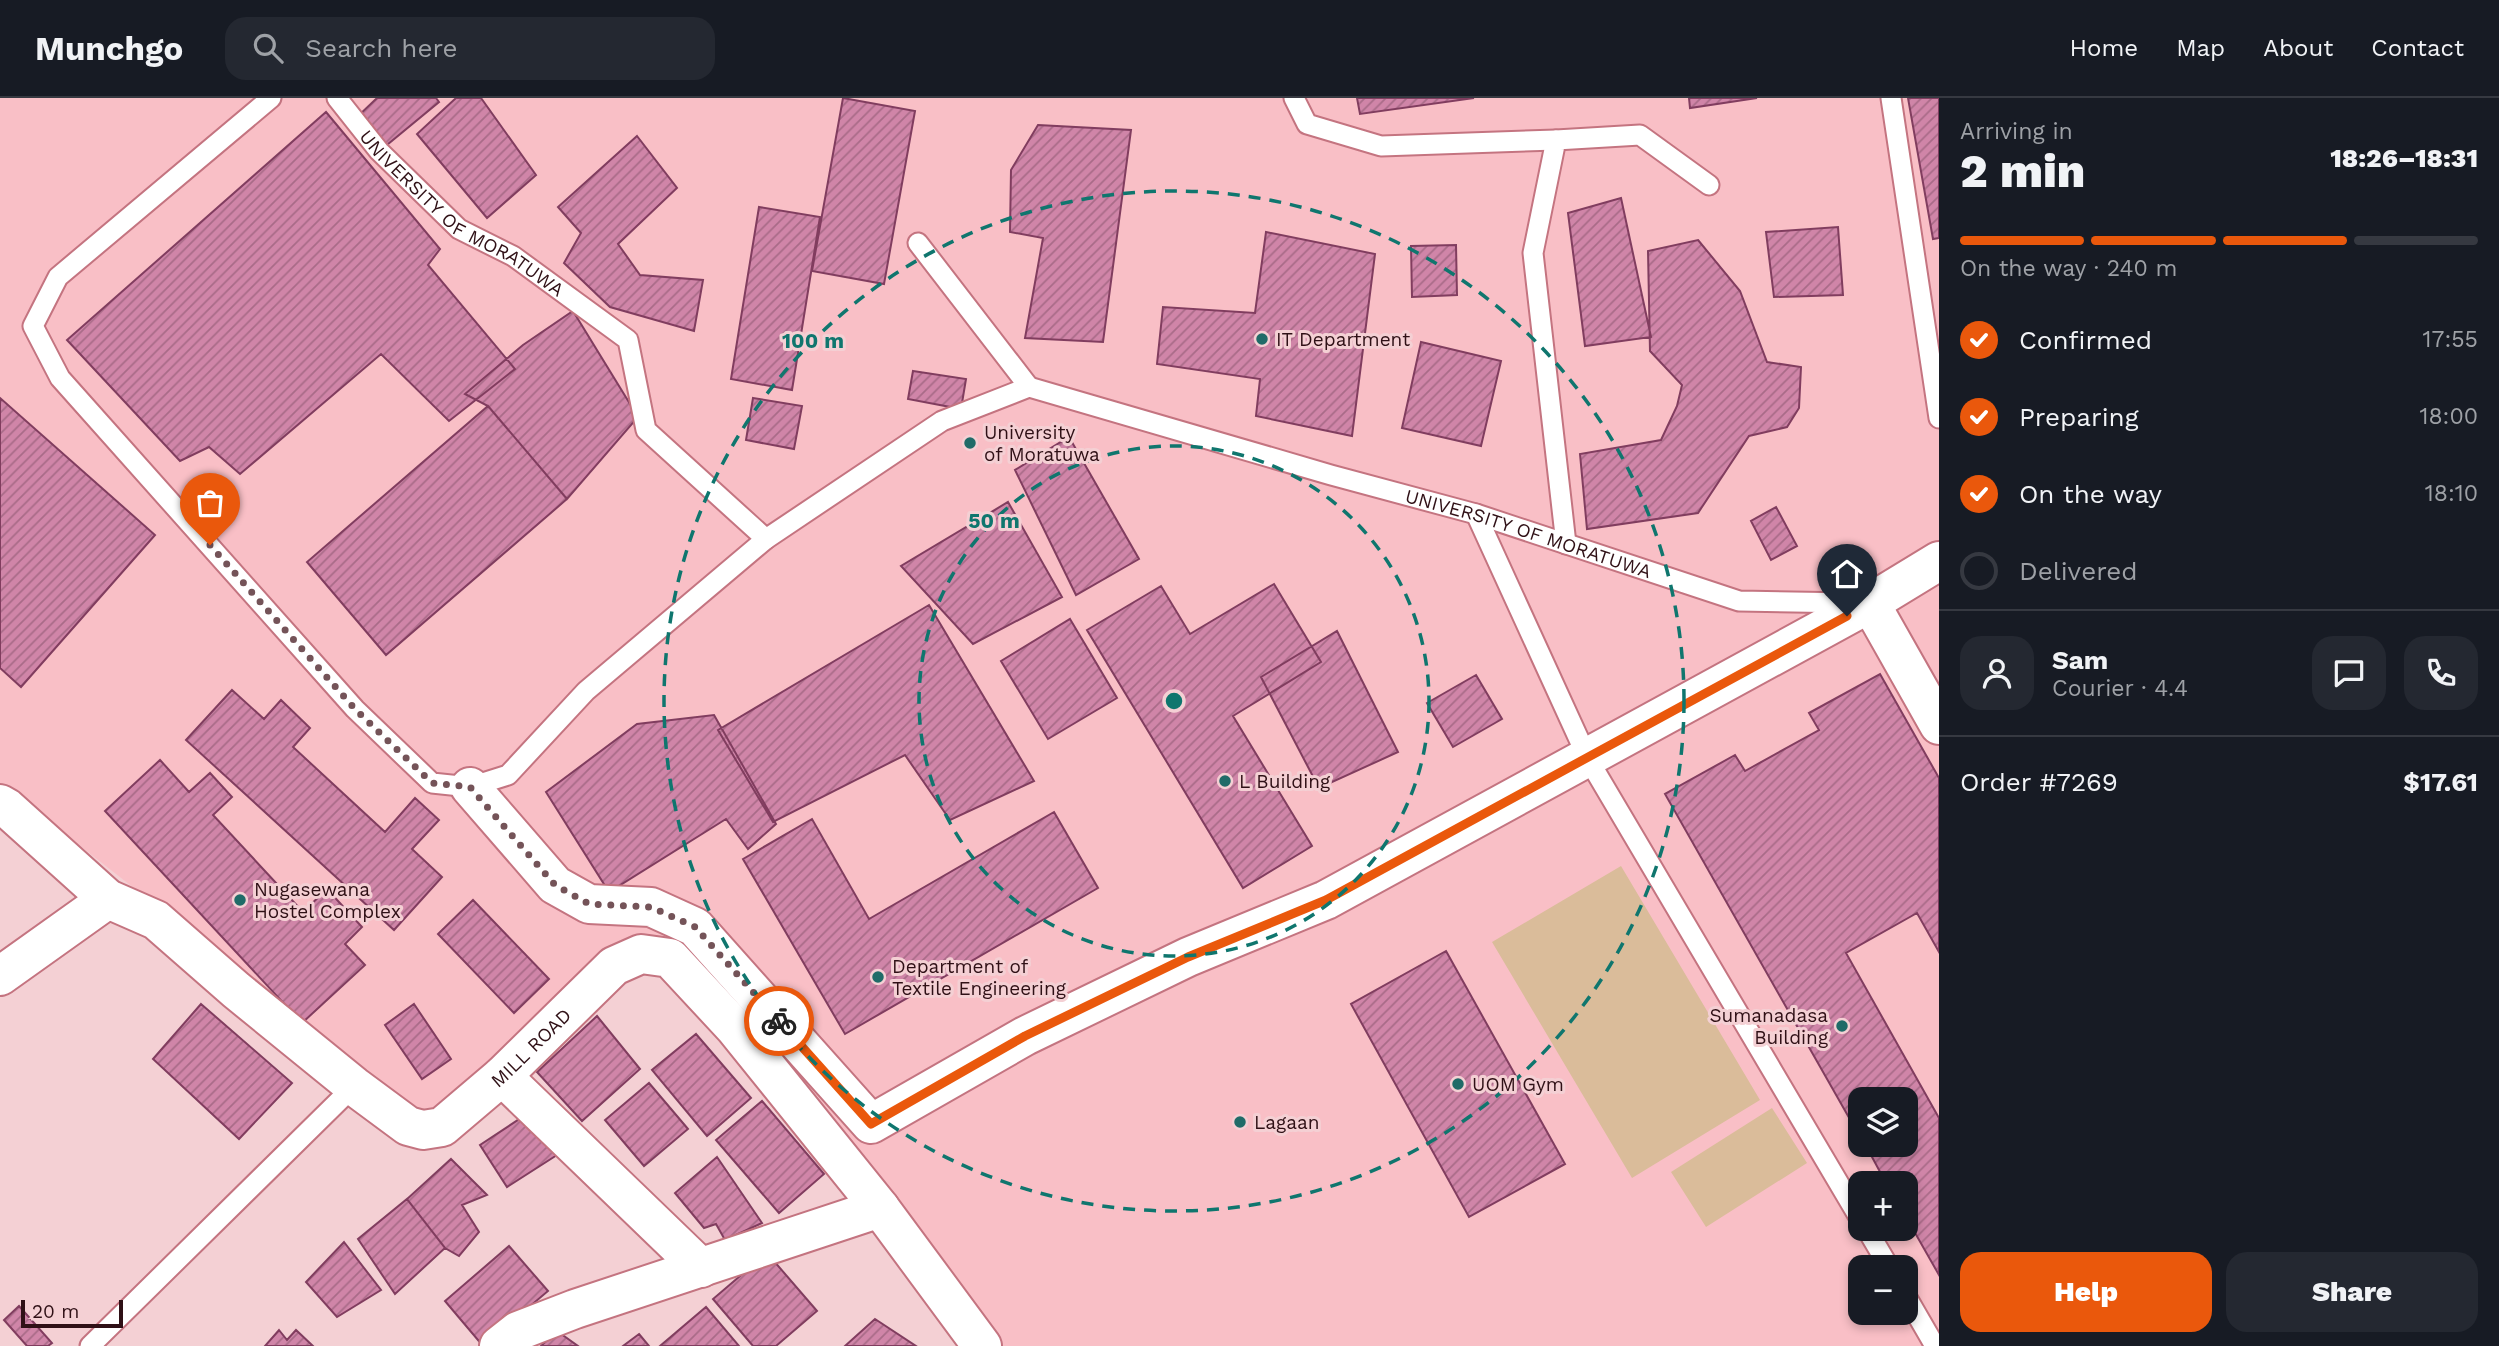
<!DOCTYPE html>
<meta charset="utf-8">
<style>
:root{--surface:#171b24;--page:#242831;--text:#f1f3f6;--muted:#9ea1a6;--line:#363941;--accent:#ea580c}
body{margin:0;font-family:"Work Sans",sans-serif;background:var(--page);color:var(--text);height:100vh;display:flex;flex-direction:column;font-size:26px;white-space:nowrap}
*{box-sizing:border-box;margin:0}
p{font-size:23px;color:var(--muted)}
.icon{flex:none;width:38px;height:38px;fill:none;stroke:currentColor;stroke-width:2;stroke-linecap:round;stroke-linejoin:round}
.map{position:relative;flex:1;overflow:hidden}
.panel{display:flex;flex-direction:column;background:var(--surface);width:560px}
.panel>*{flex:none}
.buttons{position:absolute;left:1848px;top:989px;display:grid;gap:14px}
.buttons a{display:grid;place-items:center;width:70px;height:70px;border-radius:14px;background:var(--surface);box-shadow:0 4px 10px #0003;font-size:35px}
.scale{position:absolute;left:21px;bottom:18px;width:102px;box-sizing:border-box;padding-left:7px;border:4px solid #2f1016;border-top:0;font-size:19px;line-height:24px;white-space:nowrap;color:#2f1016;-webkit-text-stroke:5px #f4d0d4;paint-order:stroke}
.pin{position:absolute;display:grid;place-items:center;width:60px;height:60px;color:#fff;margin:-72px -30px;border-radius:50% 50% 50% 0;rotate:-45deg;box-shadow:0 0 7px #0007}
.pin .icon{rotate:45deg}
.courier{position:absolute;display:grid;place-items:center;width:70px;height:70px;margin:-35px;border:5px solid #ea580c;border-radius:50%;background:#fff;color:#222;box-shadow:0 2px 9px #0007}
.overview em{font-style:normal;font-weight:800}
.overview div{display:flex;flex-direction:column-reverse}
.overview{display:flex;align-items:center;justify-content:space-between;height:119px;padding:0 21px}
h1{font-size:46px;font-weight:800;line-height:52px}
.bar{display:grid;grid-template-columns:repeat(4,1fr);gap:10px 7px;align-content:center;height:84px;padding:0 21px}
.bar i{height:9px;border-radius:5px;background:var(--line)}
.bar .selected{background:var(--accent)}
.bar p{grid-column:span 4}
.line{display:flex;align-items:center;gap:18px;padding:0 21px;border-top:2px solid var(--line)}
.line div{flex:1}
.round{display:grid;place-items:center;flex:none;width:74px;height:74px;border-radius:21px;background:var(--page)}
ol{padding:0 21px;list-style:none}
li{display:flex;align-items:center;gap:21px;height:77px}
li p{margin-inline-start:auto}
li .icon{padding:7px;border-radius:50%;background:var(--accent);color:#fff;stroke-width:4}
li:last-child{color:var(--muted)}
li i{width:38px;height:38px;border:4px solid var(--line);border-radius:50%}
.cta{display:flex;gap:14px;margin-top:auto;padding:14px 21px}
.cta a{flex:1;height:80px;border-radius:21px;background:var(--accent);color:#fff;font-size:28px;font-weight:800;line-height:80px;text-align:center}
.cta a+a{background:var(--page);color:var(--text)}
header{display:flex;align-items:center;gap:42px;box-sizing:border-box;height:98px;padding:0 35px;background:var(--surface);border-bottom:2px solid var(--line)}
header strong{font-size:33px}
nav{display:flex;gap:38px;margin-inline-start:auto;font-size:24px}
.search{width:490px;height:63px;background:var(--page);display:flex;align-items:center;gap:18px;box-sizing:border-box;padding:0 24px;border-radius:21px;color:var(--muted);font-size:26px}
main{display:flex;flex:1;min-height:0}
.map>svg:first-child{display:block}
.built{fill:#f9bfc6;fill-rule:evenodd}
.park{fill:#dabc9a}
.building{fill:url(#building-hatch);stroke:#813d5f;stroke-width:2}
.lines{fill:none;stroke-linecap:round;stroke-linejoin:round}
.service-casing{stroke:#c47480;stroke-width:23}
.minor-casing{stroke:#c47480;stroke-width:42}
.service{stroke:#fff;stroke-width:19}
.minor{stroke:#fff;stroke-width:38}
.done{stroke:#745358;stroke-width:7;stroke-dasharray:0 12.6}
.route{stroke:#ea580c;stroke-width:9}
.ring{fill:none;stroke:#0f766e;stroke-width:3.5;stroke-dasharray:12 9}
.poi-dot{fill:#206b68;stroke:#f4d0d4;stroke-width:2.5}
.labels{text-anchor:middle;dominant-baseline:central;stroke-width:6;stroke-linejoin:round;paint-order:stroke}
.street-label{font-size:19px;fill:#2f1016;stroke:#f4d0d4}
.poi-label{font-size:19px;fill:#2f1016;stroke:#f4d0d4;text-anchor:start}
.centre{fill:#0f766e;stroke:#f4d0d4;stroke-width:3.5}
.ring-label{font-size:21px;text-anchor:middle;font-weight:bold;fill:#0f766e;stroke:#f4d0d4;stroke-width:6;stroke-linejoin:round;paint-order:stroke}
</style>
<header>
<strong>Munchgo</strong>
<div class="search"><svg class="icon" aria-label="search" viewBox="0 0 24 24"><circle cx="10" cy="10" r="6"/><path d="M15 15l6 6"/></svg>Search here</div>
<nav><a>Home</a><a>Map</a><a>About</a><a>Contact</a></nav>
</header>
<main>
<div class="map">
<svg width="1939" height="1248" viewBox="0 0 1939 1248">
<defs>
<pattern id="building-hatch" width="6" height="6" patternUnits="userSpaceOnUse" patternTransform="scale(1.75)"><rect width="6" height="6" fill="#d085a8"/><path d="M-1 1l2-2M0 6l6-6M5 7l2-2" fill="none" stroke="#a96b88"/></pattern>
</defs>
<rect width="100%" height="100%" fill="#f4d0d4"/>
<!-- built -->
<path class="built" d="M0,0h1939v1248h-943l-335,-379 -72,7 -173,154 -277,-236 -120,-94 -19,-9zM1860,1001h46v45h-46zM1860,1085h46v45h-46zM1860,1169h46v45h-46z"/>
<!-- park -->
<path class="park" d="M1621,768l139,234 -128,78 -140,-236z
M1772,1010l35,55 -101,64 -35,-55z"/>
<!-- building -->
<path class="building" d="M377,0h59l3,4 -57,47 -24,-33z
M456,0h25l55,77 -49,43 -70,-84z
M843,0l72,13 -31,173 -72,-13z
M1357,0h117l-114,16z
M1689,0h68l-67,10z
M1908,0h31v140l-6,1z
M326,14l114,137 -12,16 87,104 -66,52 -68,-67 -141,120 -31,-27 -29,14 -113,-121z
M1038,27l93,5 -28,212 -78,-4 18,-100 -33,-6 1,-62z
M637,38l40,52 -59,56 22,31 63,5 -9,51 -84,-24 -46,-44 17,-30 -23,-26z
M1621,100l30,139 -66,9 -17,-133z
M759,109l61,10 -28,173 -61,-11z
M1838,129l5,68 -69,2 -8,-65z
M1266,134l109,22 -23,182 -96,-20 4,-37 -103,-15 6,-57 92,6z
M1698,142l42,51 27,71 34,5 -2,41 -12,19 -38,9 -51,77 -111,16 -7,-75 81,-14 16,-34 5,-21 -32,-34 -2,-100z
M1456,147l1,50 -45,2 -1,-51z
M573,213l65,106 -71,82 -79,-93 -23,-12 58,-49z
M1421,244l80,19 -20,85 -79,-18z
M913,273l53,8 -5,30 -53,-10z
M0,300l155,137 -134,152 -21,-19z
M753,300l49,8 -8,43 -48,-9z
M488,308l79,93 -181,156 -79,-93z
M1069,339l70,122 -63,36 -61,-125z
M1008,404l54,95 -89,47 -72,-78z
M1776,409l21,39 -26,14 -20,-39z
M1274,486l47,78 -88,54 79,130 -69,42 -156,-258 74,-44 29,48z
M929,507l105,176 -84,39 -45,-65 -132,67 -55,-92z
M1070,521l47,79 -69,41 -47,-78z
M1337,533l61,121 -79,36 -58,-111z
M1880,576l59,104v174l-22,-39 -71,40 93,165v157l-33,-58v-34h-20l-21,-39h41v-45h-46v38l-195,-343 70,-39 10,16 74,-41 -10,-17z
M1476,577l26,44 -49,28 -26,-44z
M232,592l32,29 17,-19 29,28 -17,19 92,85 30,-34 24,22 -27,29 30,28 -48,53 -208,-190z
M714,617l62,109 -28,25 -22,-30 -117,73 -63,-100 91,-68z
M160,662l29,32 21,-19 22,24 -19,18 90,97 24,-23 35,38 -17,17 20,21 -63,58 -197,-212z
M1054,714l44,76 -253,146 -102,-175 69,-40 57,100z
M473,802l76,79 -35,34 -76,-79z
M1446,853l119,213 -96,53 -118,-213z
M201,906l91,79 -53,56 -86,-80z
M414,906l37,55 -29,20 -37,-54z
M597,918l43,53 -58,52 -45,-49z
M696,936l55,64 -44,38 -55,-66z
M649,985l39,46 -44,37 -39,-46z
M762,1003l62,73 -45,39 -63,-73z
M530,1014l27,43 -50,32 -27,-42z
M717,1059l45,66 -37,17 -9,-16 -12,4 -29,-35z
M451,1061l36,36 -25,10 17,27 -20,24 -14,-8 -38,-49z
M407,1101l38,49 -50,46 -37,-55z
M344,1144l37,48 -44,27 -31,-35z
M509,1148l39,45 -65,55 -38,-45z
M767,1155l50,58 -41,35h-23l-40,-47z
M19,1208l33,37 -4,3h-21l-23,-26z
M706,1209l33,39h-79z
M875,1221l41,27h-71z
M279,1232l8,10 9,-10 17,16h-48z
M557,1233l21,15h-37z
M639,1236l10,12h-26z"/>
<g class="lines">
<!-- service casing -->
<g class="service-casing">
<g id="service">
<path id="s1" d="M271,0l-213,179 -25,49 27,52 295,331 77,74 38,4 38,-12 78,-84 180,-152 176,-118 87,-34 302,88 145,39 263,87 115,2"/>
<path id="s2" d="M337,0l42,53 80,78 54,27 115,84 18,90 120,109"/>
<path d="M1294,0l13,26 74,22 175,-6"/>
<path d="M1891,0l48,320"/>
<path d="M918,145l111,144"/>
<path d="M1476,416l112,245 272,460"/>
<path d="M1566,446l-33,-291 23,-113 84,-5 69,50"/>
<path d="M1866,1130l23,39"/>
<path d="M1906,1198l29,50"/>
<path d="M90,1248l264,-260"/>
</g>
</g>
<!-- minor casing -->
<g class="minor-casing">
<g id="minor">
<path d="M1870,505l69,122"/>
<path d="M470,689l85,98 34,19 62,3 44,20 176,197 154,-88 163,-79 138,-57 544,-297 69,-42"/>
<path id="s3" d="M0,706l7,4 101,91 48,21 80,70 118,96 54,40 15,4 19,-3 60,-51 112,-110 27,-12 29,4 65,70 145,180 102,138"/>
<path d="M0,878l108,-77"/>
<path d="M502,978l199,192"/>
<path d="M499,1248l19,-15 57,-22 305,-101"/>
</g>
</g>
<!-- service -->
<use href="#service" class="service"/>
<!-- minor -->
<use href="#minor" class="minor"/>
</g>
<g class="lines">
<!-- done -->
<path class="done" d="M210,447l145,164 77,74 38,4 85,98 34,19 62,3 44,20 84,94"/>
<!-- route -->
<path class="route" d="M779,923l92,103 154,-88 163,-79 138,-57 521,-284"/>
</g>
<!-- distance rings -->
<g class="ring">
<circle cx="1174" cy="603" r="255"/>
<circle cx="1174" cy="603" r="510"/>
</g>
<!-- markers -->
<g class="poi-dot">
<circle cx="1262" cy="241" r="7"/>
<circle cx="970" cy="345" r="7"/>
<circle cx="1225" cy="683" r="7"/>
<circle cx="240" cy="802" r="7"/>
<circle cx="878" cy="879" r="7"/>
<circle cx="1842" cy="928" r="7"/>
<circle cx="1458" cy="986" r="7"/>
<circle cx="1240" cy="1024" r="7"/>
</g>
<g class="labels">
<!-- street labels -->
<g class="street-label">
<text stroke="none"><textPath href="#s2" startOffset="172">UNIVERSITY OF MORATUWA</textPath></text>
<text stroke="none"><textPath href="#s1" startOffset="2196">UNIVERSITY OF MORATUWA</textPath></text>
<text stroke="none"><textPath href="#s3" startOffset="676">MILL ROAD</textPath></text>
</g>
<!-- poi labels -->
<g class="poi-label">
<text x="1276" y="241">IT Department</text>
<text x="984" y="334">University<tspan x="984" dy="22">of Moratuwa</tspan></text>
<text x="1239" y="683">L Building</text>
<text x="254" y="791">Nugasewana<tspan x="254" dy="22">Hostel Complex</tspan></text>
<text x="892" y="868">Department of<tspan x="892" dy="22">Textile Engineering</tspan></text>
<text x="1828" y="917" text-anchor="end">Sumanadasa<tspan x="1828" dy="22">Building</tspan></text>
<text x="1472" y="986">UOM Gym</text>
<text x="1254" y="1024">Lagaan</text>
</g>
</g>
<circle cx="1174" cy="603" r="10" class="centre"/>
<g class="ring-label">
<text x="813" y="250">100 m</text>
<text x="994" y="430">50 m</text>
</g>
</svg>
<div class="buttons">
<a><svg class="icon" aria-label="layers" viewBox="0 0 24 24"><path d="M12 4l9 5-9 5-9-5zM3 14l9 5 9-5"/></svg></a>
<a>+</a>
<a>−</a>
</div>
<div class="scale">20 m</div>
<div class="pin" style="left:210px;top:447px;background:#ea580c"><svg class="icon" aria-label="bag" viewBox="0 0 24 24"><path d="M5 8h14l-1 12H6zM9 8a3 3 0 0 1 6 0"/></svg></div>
<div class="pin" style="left:1847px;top:518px;background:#1f2937"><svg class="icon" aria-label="home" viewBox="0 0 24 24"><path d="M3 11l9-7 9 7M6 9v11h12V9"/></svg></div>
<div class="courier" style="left:779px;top:923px"><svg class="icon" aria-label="bike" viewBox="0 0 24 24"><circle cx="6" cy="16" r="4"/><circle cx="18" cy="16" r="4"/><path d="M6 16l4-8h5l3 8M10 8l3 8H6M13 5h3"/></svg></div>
</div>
<section class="panel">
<div class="overview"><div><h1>2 min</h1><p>Arriving in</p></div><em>18:26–18:31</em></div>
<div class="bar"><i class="selected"></i><i class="selected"></i><i class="selected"></i><i></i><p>On the way · 240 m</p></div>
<ol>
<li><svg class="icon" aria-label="check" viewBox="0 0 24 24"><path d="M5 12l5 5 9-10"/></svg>Confirmed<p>17:55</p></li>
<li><svg class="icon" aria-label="check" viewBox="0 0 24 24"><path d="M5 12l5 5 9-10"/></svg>Preparing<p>18:00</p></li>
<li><svg class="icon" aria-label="check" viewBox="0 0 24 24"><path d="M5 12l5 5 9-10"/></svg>On the way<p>18:10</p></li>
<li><i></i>Delivered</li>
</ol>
<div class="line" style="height:126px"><a class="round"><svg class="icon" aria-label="person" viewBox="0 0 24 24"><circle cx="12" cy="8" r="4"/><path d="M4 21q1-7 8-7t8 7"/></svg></a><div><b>Sam</b><p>Courier · 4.4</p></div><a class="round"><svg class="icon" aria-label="chat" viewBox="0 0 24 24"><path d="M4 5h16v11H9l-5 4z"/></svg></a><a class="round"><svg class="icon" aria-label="phone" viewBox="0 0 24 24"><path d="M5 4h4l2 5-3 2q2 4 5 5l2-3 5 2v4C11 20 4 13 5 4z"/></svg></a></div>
<div class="line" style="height:91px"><div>Order #7269</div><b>$17.61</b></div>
<div class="cta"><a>Help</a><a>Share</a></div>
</section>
</main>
